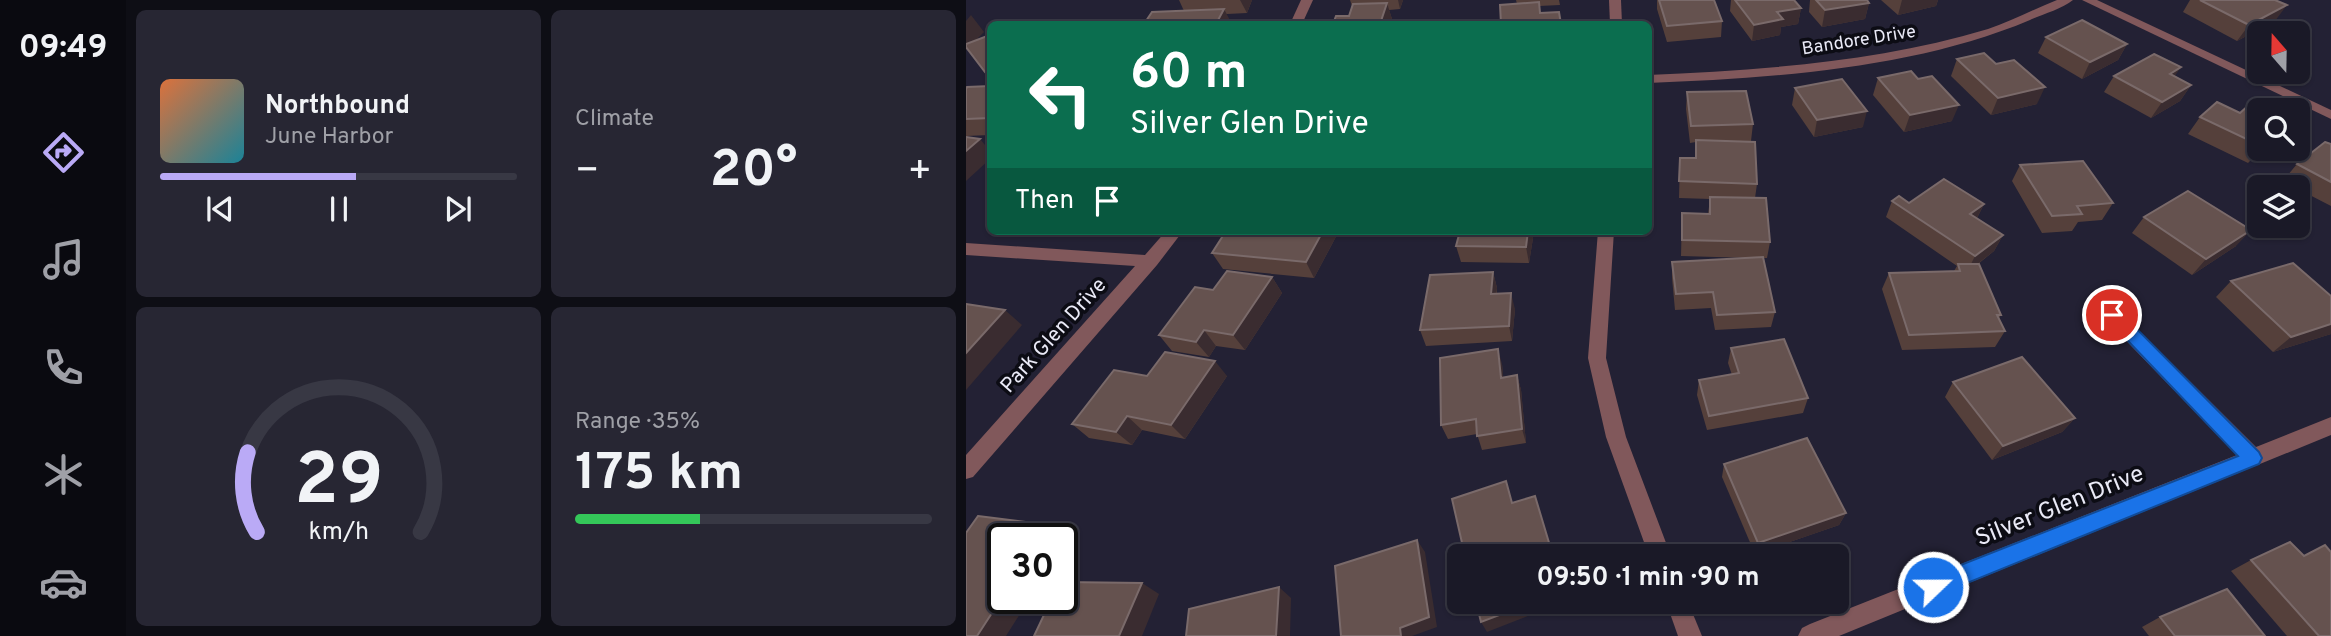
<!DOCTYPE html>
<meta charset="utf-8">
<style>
:root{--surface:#1a1927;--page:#272633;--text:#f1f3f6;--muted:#9fa0a7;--line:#383844;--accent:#baaaf6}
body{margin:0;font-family:Overpass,sans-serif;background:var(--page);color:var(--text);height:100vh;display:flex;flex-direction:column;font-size:26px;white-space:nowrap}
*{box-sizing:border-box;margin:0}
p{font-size:23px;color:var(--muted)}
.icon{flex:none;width:38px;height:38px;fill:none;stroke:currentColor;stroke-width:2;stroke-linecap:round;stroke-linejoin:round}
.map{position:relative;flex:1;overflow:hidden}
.drawer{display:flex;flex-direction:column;gap:10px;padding:10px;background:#0e0e15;width:840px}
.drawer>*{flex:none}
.guide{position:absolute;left:21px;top:21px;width:665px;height:214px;border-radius:10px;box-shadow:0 2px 5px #0004,0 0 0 2px var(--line);background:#0b6e4f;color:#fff;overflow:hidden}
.needle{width:46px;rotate:340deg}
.fabs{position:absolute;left:1281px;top:21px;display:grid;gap:14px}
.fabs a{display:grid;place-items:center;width:63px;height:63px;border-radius:10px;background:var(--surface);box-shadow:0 2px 5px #0004,0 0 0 2px var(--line);font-size:35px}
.speed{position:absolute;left:21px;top:523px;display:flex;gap:14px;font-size:35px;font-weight:700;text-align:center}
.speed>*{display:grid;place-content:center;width:91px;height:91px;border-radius:50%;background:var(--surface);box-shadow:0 2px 5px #0004,0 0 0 2px var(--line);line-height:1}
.speed .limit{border:4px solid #111;border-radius:10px;background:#fff;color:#111}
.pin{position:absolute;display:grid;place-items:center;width:60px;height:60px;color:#fff;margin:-30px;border:4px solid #fff;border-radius:50%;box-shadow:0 2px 7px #0007}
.me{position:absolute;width:77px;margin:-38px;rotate:68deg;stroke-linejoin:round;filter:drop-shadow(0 0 5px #0008)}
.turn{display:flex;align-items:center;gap:24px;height:147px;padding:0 28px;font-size:32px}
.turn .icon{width:91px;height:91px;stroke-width:2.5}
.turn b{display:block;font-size:49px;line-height:60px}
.then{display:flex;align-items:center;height:66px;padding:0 28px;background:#0003;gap:14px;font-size:26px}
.big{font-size:52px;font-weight:700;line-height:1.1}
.drawer .widget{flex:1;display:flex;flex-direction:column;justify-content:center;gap:10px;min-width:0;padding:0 24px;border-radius:10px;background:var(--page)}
.drawer .dial{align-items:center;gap:0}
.dial svg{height:182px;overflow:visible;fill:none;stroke:var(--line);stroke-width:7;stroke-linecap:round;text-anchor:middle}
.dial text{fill:var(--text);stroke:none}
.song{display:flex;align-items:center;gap:21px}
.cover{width:84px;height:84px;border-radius:10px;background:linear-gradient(135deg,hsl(20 70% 55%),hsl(190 70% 35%))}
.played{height:7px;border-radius:4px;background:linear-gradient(90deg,var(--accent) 55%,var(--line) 55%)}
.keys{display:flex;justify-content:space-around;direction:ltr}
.heat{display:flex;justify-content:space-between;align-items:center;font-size:38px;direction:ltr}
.charge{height:10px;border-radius:5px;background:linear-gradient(90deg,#34c759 35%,var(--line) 0)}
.drawer .tiles{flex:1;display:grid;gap:10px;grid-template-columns:repeat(2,1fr)}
.trip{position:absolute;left:481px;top:544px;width:402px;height:70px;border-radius:10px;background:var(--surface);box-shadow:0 2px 5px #0004,0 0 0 2px var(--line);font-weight:700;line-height:70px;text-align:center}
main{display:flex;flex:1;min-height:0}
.tab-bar{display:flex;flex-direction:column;width:126px;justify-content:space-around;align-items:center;background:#0a0a10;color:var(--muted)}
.tab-bar .icon{width:49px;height:49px}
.tab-bar .on{color:var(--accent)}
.tab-bar b{font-size:32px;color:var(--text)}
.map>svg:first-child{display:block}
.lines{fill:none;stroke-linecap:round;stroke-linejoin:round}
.minor{fill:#81585b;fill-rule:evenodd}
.wall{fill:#55403b}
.shaded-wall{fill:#3a2c30}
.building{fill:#65524f;stroke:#7a6a6a;stroke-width:2}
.route{fill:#1a73e8;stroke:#114b97;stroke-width:2}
.labels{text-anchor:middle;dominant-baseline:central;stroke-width:7;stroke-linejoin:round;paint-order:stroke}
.far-street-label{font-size:18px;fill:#eaeaf7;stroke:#0c0c14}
.street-label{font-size:21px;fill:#eaeaf7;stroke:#0c0c14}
.near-street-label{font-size:24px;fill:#eaeaf7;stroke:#0c0c14}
</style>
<main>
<nav class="tab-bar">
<b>09:49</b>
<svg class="icon on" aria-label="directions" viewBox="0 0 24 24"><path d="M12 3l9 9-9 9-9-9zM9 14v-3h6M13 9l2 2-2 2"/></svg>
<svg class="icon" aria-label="music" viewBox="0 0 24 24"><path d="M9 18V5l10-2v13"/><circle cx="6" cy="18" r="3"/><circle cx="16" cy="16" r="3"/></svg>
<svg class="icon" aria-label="phone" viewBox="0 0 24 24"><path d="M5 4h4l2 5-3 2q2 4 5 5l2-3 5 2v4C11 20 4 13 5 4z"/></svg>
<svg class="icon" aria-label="climate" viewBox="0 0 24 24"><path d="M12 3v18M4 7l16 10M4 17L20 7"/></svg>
<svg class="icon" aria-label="car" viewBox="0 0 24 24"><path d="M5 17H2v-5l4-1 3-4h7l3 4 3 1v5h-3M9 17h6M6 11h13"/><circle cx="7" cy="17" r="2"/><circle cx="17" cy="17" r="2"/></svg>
</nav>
<section class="drawer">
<div class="tiles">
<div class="widget">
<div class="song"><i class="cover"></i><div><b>Northbound</b><p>June Harbor</p></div></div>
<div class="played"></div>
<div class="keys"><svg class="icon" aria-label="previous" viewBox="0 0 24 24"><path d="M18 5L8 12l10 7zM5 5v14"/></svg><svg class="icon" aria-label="pause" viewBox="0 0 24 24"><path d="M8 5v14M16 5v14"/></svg><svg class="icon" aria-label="next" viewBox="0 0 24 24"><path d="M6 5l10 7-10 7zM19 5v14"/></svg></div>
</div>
<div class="widget"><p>Climate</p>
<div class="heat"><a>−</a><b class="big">20°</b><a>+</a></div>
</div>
<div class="widget dial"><svg viewBox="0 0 100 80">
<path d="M14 69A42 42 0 1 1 86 69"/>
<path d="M14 69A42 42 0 0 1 10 34" stroke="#baaaf6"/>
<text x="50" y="56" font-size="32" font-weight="700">29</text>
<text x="50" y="72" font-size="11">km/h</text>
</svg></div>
<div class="widget"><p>Range · 35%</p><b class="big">175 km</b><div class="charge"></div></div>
</div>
</section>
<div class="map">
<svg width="1365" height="636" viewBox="0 0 1365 636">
<rect width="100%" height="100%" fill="#232134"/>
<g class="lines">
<g class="minor">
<path d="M335,0H347L336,24H324Z"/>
<path d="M643,0H655L656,24H644Z"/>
<path d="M1091,0H1107C1096,9 1077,14 1064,20C948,69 806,78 682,83V75C796,70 912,62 1022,29C1045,21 1068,9 1091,0Z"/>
<path d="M1116,0H1131L1365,110V119Z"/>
<path d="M200,231H217L191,265L7,477L0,479V455L169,266L0,255V243L179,255Z"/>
<path d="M632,231H648L640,358L660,437L705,556H683L640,437L622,358Z"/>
<path d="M1146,308L1152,310L1290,447L1365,417V435L873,636H832L836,628L844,624L1271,455L1140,320L1137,315L1140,310Z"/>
<path d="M700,602H722L736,636H712Z"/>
</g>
</g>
<g class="wall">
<path d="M213,0H286L281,13L261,14L218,11Z"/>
<path d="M384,0H437L434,9L423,10L426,19L424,24H367L383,16L386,6Z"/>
<path d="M550,0H593L594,5L573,6L574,13L551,4Z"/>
<path d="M691,0H748L756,21L755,37L701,42L691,9Z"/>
<path d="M765,0H828L835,8L832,24L815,27L814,35L786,41L764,11Z"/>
<path d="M844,0H901L903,3L899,19L856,27L843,12Z"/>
<path d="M915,0H972L970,6L932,15Z"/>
<path d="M1224,0H1309V21L1271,41L1217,12Z"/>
<path d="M1080,37L1161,44L1152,60L1116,79L1072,53Z"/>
<path d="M991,59L1030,64L1071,104L1025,115L985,76Z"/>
<path d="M1148,76H1209L1225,85L1214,101L1185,118L1138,92Z"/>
<path d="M912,78L986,121L938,132L907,95Z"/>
<path d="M24,86V135L0,136V89Z"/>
<path d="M829,88L897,127L848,137L826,105Z"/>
<path d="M721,92L787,124L785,141H773L791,184L789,198L804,242L801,258H797L809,312L805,327L749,330L745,308L709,310L706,278V262L785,258L715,256L716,213L742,214L744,199L713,198L714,158H729L730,142L724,143L720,109Z"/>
<path d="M1293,110V149H1296L1282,163L1222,134L1234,117Z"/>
<path d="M1365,144V206L1332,189V187H1329L1317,181L1331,164Z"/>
<path d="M1054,165L1147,203L1136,220L1112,222L1106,231L1076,233L1046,181Z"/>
<path d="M926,201L943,203L1018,204L1011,218L1037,235L1028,251L1012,264L1035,315L1033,318L1039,331L1029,347L936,350L916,289L923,273L988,271L991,266L920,217Z"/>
<path d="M1178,217L1270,246L1226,275L1166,233Z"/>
<path d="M373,231L348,278L257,269L246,253Z"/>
<path d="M494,231H565L567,238L563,263L495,262L490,246Z"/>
<path d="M527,272L531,288V294L549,309L546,341L460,346L454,330Z"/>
<path d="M306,277L316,293L279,350L250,346L243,357L206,351L193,335L247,290Z"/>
<path d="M1265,281L1365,296V334L1307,352L1250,297Z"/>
<path d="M765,348L842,398L837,413L741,430L731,395L733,380L766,375L762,363Z"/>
<path d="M536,364L537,378L551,375L555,390L560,443L516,450L511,434L482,439L475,425Z"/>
<path d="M181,376H261L219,439L176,430L166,445L123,438L106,424Z"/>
<path d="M987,382L1109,418L1096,432L1026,460L979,397Z"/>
<path d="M758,464L880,513L873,525L789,554L756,477Z"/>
<path d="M1338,556L1365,636H1321L1265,571L1285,560Z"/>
<path d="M1194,617L1299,636H1183L1176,627Z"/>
</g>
<g class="shaded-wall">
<path d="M274,0H286L281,13Z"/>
<path d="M432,0H437L434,9Z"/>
<path d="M936,0H972L970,6L932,15Z"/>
<path d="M421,3L426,19L424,24H414Z"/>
<path d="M903,3L899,19L856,27L859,10Z"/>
<path d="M1321,5L1309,21L1271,41L1283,25Z"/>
<path d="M835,8L832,24L815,27L814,35L786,41L788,25L811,12Z"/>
<path d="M258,9L266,24H250Z"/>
<path d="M5,15L18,32L0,50V21Z"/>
<path d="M1161,44L1152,60L1116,79L1124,62Z"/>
<path d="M1215,67L1204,83V74Z"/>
<path d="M24,70V79L19,72Z"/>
<path d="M1225,85L1214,101L1185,118L1196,102Z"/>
<path d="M1079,87L1071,104L1025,115L1032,98Z"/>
<path d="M993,105L986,121L938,132L944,115Z"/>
<path d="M901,111L897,127L848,137L851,120Z"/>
<path d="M14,139L24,151V159L0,181V151Z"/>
<path d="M1293,149H1296L1282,163Z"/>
<path d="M1018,204L1010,220L1004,214Z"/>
<path d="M1285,230L1270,246L1226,275L1240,259Z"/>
<path d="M357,231H373L348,278L340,262Z"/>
<path d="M562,231H565L567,238L563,263L560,247Z"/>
<path d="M1037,235L1028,251L1001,272L1009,256Z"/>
<path d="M527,272L531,288L529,310L525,294Z"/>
<path d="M306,277L316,293L279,350L267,335Z"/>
<path d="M545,293L549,309L546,341L543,326Z"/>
<path d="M39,310L56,325L0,390V353Z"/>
<path d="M1365,324V334L1307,352L1325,337Z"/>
<path d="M238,330L250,346L243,357L230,342Z"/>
<path d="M532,349L536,364L539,393L535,378Z"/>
<path d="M249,361L261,376L219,439L205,425Z"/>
<path d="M551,375L555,390L560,443L556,429Z"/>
<path d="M161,416L176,430L166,445L150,432Z"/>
<path d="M1109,418L1096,432L1026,460L1037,446Z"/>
<path d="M880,513L873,525L789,554L792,543Z"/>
<path d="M68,523L88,535L85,539H57Z"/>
<path d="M451,540L459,552L471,627L446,636H435L434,628Z"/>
<path d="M176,583L193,594L176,636H153Z"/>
<path d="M313,587L325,598L324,636H310Z"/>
<path d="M37,596V598H64L40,636H11Z"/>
<path d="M568,602H598L521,632L515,622Z"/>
</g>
<g class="building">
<path d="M693,0H748L756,21L701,26Z"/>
<path d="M769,0H828L835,8L811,12L817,19L788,25Z"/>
<path d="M850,0H901L903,3L859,10Z"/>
<path d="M1234,0H1309L1321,5L1283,25Z"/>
<path d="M573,2L574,13L593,12L595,24H535L534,5Z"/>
<path d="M421,3L414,24H367L370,16H383L387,4Z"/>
<path d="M258,9L250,24H178L186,12Z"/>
<path d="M1116,20L1161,44L1124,62L1080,37Z"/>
<path d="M24,35V70L19,72L0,47V44Z"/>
<path d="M1018,53L1030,64L1048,60L1079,87L1032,98L991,59Z"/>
<path d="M1188,54L1215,67L1204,74L1225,85L1196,102L1148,76Z"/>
<path d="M945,71L952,79L966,76L993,105L944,115L912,78Z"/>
<path d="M876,79L901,111L851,120L829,88Z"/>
<path d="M24,86V118L0,119V89L1,87Z"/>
<path d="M780,91L787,124L725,126L721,92Z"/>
<path d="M1251,102L1274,113L1283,105L1294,110L1293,145L1234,117Z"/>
<path d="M0,137L14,139L0,151Z"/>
<path d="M730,140L789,142L791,184L713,181L714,158H730Z"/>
<path d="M1359,142L1365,144V182L1331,164Z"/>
<path d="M1117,161L1147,203L1111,206L1116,214L1086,216L1054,165Z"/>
<path d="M978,179L1018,204L1004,214L1037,235L1009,256L926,201L933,196L943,203Z"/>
<path d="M1222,191L1285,230L1240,259L1178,217Z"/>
<path d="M744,197L800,198L804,242L716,240V213L744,214Z"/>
<path d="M260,231H357L340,262L246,253Z"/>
<path d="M494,231H562L560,247L490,246Z"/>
<path d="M797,257L809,312L751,315L747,292L710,294L706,262Z"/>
<path d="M1327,263L1365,296V324L1325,337L1265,281Z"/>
<path d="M992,264H1013L1035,315H1031L1039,331L943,335L923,273L994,271Z"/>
<path d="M261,271L306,277L267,335L238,330L230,342L193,335L229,287L247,290Z"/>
<path d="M527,272L525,294L545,293L543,326L454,330L464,275Z"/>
<path d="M0,304L39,310L0,353Z"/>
<path d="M818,339L842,398L743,416L733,380L773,373L765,348Z"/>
<path d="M532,349L535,378L551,375L556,429L511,436L510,419L475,425L474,358Z"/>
<path d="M199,352L249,361L205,425L161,416L150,432L106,424L148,370L181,376Z"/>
<path d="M1056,357L1109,418L1037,446L987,382Z"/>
<path d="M841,438L880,513L792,543L758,464Z"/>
<path d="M540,481L546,503L569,496L587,556H499L486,499Z"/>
<path d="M12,516L68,523L57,539H37V596L11,636H0V533Z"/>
<path d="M451,540L463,617L434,628L435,636H375L369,566Z"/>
<path d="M1324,542L1338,556L1359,545L1365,552V636H1353L1285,560Z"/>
<path d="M96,582L176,583L153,636H68L86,598H96Z"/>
<path d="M313,587L310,636H220L223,609Z"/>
<path d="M1261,589L1299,636H1209L1194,617Z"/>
<path d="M510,602H568L515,622Z"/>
</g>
<path class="route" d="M1146,308L1152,310L1293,452L1296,458L1293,464L967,597L959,594L956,587L959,579L1272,456L1141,319L1138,315Z"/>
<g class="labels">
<g class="far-street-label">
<text transform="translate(893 41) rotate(-9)">Bandore Drive</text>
</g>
<g class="street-label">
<text transform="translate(88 336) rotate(-48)">Park Glen Drive</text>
</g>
<g class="near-street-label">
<text transform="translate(1094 507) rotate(-22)">Silver Glen Drive</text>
</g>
</g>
</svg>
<div class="fabs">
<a><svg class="needle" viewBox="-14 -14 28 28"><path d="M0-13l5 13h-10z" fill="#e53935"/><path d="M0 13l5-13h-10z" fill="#9fa0a7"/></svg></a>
<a><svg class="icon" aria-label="search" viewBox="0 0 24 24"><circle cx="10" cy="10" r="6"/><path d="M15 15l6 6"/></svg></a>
<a><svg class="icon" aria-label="layers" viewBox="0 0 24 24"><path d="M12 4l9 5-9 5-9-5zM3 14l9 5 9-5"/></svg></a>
</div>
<div class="speed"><div class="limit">30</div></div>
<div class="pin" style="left:1146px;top:315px;background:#d93025"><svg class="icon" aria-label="arrive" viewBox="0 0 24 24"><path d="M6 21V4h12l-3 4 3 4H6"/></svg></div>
<svg class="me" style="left:967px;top:587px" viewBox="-20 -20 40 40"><circle r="17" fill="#1a73e8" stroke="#fff" stroke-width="3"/><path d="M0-11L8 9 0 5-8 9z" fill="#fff"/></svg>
<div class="trip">09:50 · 1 min · 90 m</div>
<div class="guide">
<div class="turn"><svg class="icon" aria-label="left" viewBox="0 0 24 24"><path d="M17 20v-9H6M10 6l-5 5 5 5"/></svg><div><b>60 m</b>Silver Glen Drive</div></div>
<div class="then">Then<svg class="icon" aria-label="arrive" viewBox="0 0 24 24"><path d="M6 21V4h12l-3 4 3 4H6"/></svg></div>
</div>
</div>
</main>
